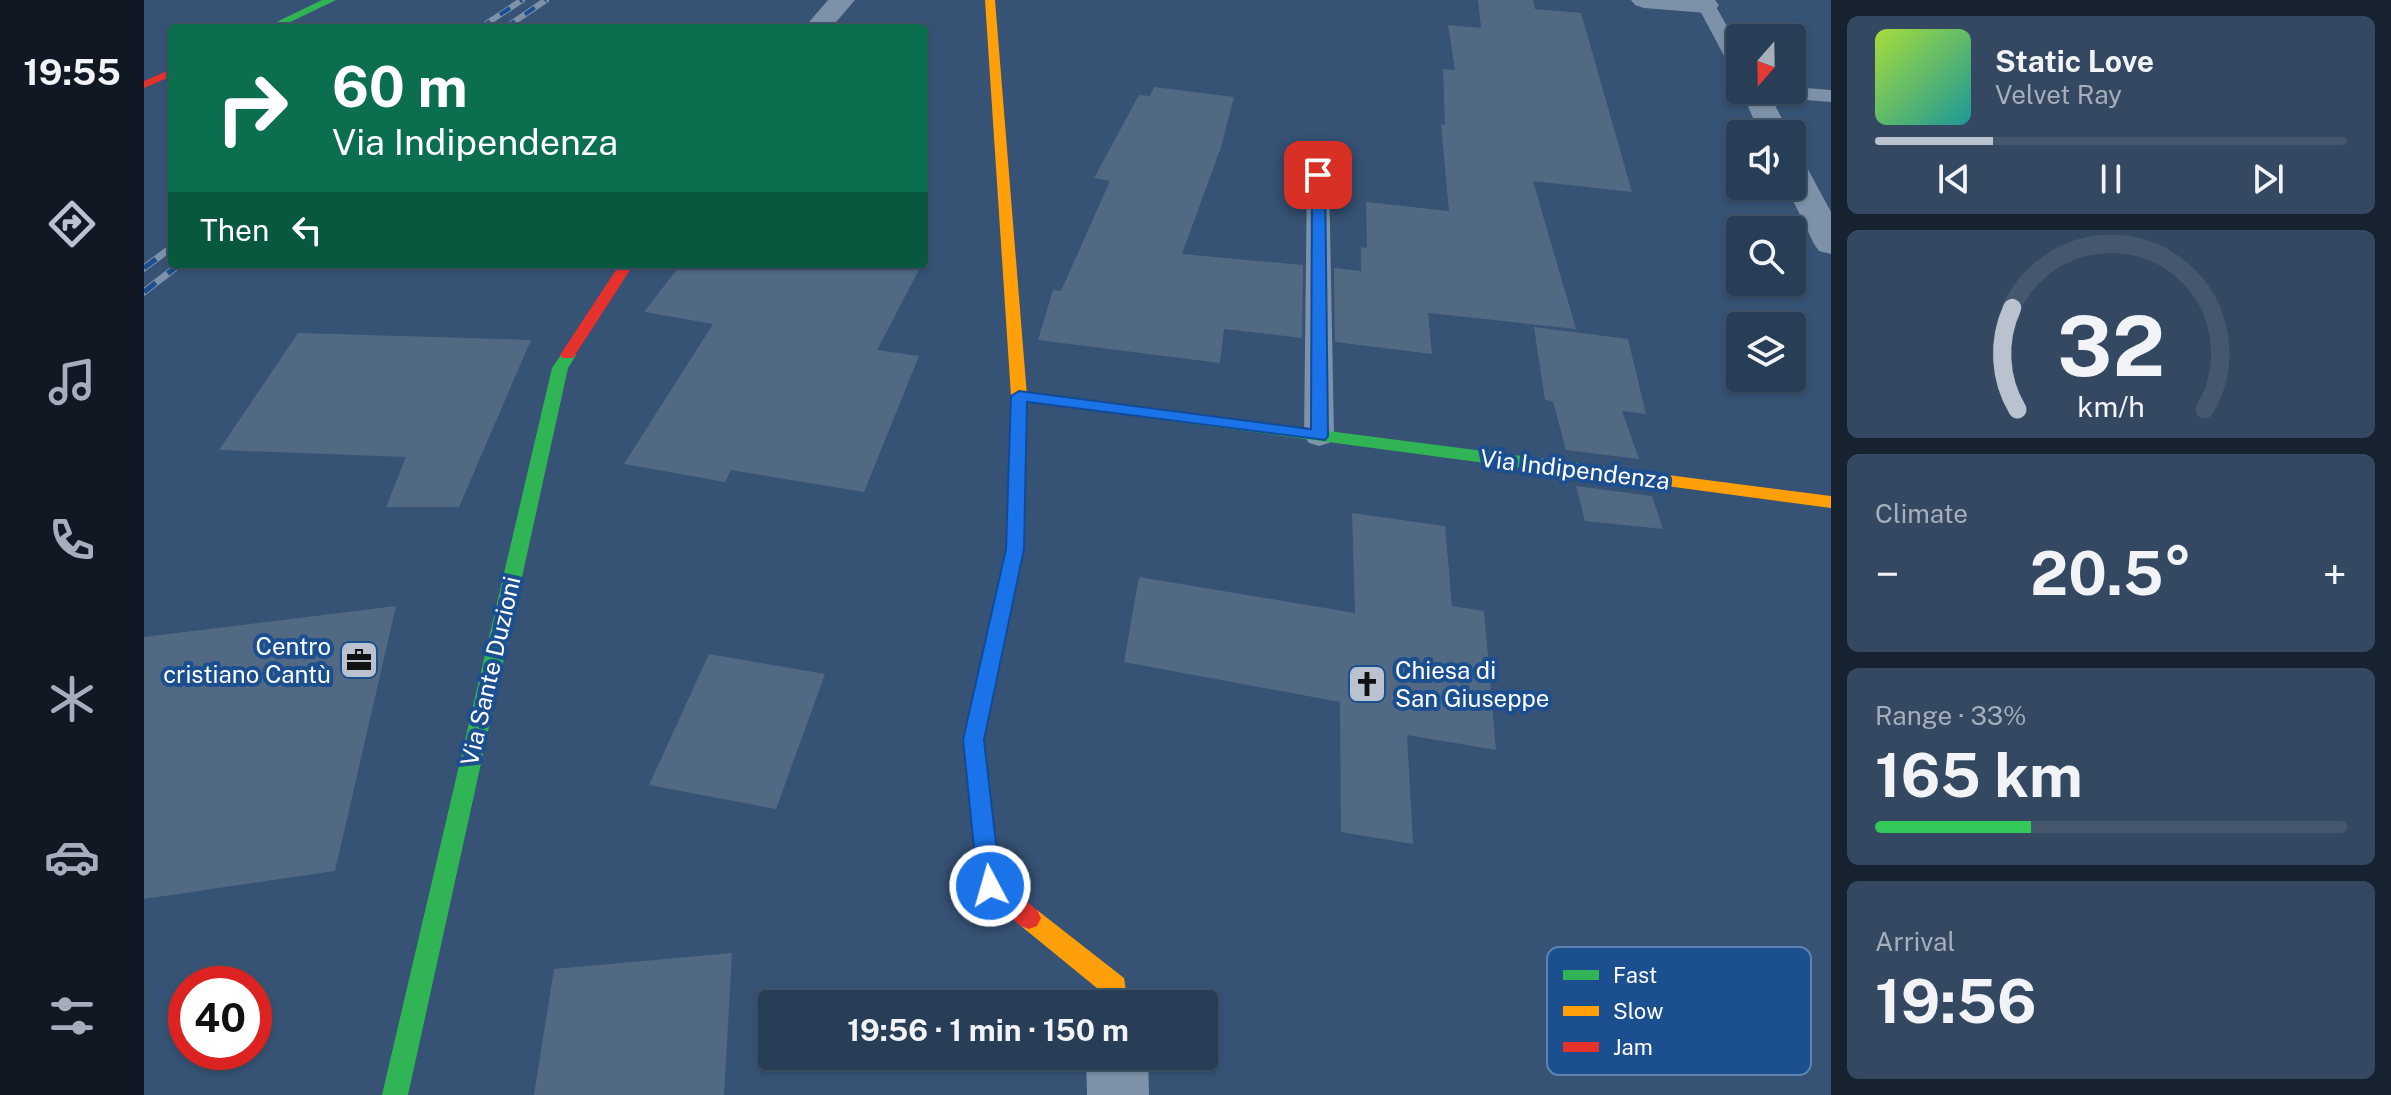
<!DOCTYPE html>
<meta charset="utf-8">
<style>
:root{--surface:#283e57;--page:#344961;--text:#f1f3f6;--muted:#a5aeba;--line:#44576d;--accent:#b9c2ce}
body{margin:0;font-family:"Public Sans",sans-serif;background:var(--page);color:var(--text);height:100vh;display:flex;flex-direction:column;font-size:30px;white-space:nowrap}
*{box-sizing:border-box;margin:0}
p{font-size:26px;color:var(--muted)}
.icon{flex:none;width:44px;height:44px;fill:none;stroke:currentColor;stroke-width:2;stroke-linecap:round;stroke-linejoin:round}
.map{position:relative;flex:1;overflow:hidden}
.side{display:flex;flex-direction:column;gap:16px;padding:16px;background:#162230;width:560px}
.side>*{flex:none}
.guide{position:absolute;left:24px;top:24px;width:760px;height:244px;border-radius:8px;box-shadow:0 2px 6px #0004,0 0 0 2px var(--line);background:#0b6e4f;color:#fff;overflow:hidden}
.needle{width:52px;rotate:200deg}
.tools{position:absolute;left:1582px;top:24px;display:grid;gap:16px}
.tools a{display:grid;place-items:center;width:80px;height:80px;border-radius:8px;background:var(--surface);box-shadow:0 2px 6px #0004,0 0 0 2px var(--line);font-size:40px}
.speed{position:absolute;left:24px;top:966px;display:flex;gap:16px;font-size:40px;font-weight:700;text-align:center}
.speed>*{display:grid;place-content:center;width:104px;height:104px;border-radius:50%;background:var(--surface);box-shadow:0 2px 6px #0004,0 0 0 2px var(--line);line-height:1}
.speed .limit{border:12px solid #d22;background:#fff;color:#111}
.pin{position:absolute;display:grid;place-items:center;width:68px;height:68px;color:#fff;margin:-34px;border-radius:16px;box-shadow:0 4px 12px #0006}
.me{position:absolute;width:88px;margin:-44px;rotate:354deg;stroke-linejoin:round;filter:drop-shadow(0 0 6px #0008)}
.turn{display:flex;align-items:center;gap:28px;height:168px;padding:0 32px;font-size:36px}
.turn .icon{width:104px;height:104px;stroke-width:2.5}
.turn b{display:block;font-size:56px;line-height:68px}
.then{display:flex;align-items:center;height:76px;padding:0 32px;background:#0003;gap:16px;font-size:30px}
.big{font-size:60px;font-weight:700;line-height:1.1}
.side .tile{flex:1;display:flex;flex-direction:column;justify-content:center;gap:12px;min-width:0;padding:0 28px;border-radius:12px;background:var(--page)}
.side .dial{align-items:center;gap:0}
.dial svg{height:208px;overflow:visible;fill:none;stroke:var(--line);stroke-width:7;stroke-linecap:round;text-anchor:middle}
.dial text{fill:var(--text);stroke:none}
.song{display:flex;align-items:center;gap:24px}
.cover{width:96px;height:96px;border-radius:12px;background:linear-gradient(135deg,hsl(80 70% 55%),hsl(180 70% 35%))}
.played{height:8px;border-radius:4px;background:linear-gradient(90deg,var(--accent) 25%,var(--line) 25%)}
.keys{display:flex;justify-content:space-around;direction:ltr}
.heat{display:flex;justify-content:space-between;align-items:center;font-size:44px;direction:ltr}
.charge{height:12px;border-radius:6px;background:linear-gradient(90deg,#34c759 33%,var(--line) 0)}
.trip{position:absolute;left:614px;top:990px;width:460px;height:80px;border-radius:8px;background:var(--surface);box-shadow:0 2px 6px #0004,0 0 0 2px var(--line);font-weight:700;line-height:80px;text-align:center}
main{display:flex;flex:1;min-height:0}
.menu{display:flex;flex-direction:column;width:144px;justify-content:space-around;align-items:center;background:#101923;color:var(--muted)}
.menu .icon{width:56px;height:56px}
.menu .active{color:var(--accent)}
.menu b{font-size:36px;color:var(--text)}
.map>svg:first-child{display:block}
.building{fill:#526984}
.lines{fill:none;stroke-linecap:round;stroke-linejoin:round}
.lane{fill:#7d92a8;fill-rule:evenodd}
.street{fill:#7d92a8;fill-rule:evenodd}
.fast{fill:#30b455;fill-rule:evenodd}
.slow{fill:#ff9f0a;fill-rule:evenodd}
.jam{fill:#e5322d;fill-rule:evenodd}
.rail-far1-casing{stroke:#7e92a7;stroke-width:6}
.rail-casing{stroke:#7e92a7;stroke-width:7}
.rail-far1{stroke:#1b4f8f;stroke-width:4;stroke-dasharray:12;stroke-linecap:butt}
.rail{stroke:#1b4f8f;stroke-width:5;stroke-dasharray:15;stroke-linecap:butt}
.route{fill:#1a73e8;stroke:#114b97;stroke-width:2}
.labels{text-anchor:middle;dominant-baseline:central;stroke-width:8;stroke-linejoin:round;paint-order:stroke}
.street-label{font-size:24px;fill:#fff;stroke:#1b4f8f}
.poi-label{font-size:24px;fill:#fff;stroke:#1b4f8f;text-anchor:end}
.key{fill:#1b4f8f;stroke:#5f84b1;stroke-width:2}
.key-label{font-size:22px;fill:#fff}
</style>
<main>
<nav class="menu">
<b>19:55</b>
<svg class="icon active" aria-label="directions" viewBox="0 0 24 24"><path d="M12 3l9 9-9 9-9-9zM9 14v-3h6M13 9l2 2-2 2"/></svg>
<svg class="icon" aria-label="music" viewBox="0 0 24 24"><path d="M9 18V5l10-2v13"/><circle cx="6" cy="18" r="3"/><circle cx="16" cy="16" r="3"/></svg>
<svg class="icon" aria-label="phone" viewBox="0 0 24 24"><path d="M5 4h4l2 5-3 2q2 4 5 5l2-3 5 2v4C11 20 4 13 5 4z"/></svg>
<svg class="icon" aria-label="climate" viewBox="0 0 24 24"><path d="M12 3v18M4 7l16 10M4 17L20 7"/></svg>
<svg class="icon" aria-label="car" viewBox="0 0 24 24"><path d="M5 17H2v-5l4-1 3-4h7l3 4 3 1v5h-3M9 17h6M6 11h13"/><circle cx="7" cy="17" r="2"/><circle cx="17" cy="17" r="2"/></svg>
<svg class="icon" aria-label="filters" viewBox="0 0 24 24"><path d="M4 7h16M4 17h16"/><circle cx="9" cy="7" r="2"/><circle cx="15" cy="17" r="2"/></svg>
</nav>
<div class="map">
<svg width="1687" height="1095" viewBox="0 0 1687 1095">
<rect width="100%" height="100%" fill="#365274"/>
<g class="building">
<path d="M1334,0H1389L1391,9L1437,13L1488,192L1389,181L1432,329L1284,313L1288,354L1191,342L1190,268L1217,271V247L1223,248L1222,202L1305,211L1297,124L1301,125L1299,69L1311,70L1304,25L1337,28Z"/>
<path d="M1010,87L1090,97L1077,147L1038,254L1159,265L1158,338L1080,329L1076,363L894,340L909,290L917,291L966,181L950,178L995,95L1006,96Z"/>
<path d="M537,264H778L733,350L775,356L720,492L587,470L581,482L480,464L569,324L500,312Z"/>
<path d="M1390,327L1484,339L1502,414L1478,411L1495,459L1422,450L1409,401L1401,400Z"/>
<path d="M154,333L387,340L315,507H242L262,457L75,450Z"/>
<path d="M1432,486L1508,496L1519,529L1441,521Z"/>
<path d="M1208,513L1301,526L1308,606L1340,611L1352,750L1263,735L1269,844L1197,832L1196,702L980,662L995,577L1211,613Z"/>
<path d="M252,606L191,871L0,899V637Z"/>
<path d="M565,654L681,674L632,809L505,785Z"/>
<path d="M588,953L580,1095H390L410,969Z"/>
</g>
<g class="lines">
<g class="lane">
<path d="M1564,0L1571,5L1596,49V73L1586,67L1553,5L1555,1Z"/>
<path d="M1648,87L1687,90V102L1612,96L1602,90H1648Z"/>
<path d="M1174,168L1182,170L1185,175L1190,436L1185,443L1175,446L1165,443L1160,436L1163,175L1166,170Z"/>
</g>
<g class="street">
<path d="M684,0H711L687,28H660Z"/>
<path d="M1487,0H1571L1575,5L1571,10L1562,13L1500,8L1491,5Z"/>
<path d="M1596,88L1623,90L1646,134H1616Z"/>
<path d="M1648,158L1659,160L1687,212V254L1675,251L1670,244L1642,186H1648Z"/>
<path d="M942,1056H1004L1005,1095H943Z"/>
</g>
<g class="fast">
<path d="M178,0H192L134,28H120Z"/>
<path d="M424,350L432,355L424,368L264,1095H238L408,368L419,352Z"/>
<path d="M875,391L1439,464L1447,470L1439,476L869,400L867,396Z"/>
</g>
<g class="slow">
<path d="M841,0H851L883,396L880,549L859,650L856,656L849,658L842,656L839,650L862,549L867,396Z"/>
<path d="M1439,464L1687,496V508L1433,474L1431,470Z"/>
<path d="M885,907L893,910L980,978L984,1004H960L959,993L877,926L873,918L877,910Z"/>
</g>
<g class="jam">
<path d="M28,69V76L0,88V81Z"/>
<path d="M476,264H490L429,358H419L416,355Z"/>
<path d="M849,642L856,644L859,650L840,740L857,881L893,910L897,918L893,926L885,929L877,926L838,894L835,886L820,740L839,650L842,644Z"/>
</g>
<defs>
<g id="rail-far1">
<path d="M336,28L378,0"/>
<path d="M361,28L402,0"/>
</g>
<g id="rail">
<path d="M0,268L28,247"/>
<path d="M0,292L36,264"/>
</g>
</defs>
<use href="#rail-far1" class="rail-far1-casing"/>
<use href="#rail" class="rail-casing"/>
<use href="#rail-far1" class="rail-far1"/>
<use href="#rail" class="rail"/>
</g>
<path class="route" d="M1174,172L1181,175L1184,436L1181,440L883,402L880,549L840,740L857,886L854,894L846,897L837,894L834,886L819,740L862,549L867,396L875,391L1167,429L1168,175Z"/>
<defs>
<symbol id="office-square" viewBox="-11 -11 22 22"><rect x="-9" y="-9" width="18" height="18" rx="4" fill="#b9c2ce" stroke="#1b4f8f"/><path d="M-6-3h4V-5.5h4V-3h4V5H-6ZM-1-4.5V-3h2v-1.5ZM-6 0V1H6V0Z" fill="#111"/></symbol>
<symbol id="church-square" viewBox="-11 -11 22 22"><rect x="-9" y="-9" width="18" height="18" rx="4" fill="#b9c2ce" stroke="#1b4f8f"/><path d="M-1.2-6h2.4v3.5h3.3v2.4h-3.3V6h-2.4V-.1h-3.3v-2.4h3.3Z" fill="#111"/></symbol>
</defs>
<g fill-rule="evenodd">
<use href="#office-square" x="193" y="638" width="44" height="44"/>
<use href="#church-square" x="1201" y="662" width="44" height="44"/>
</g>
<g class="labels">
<g class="street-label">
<text transform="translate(1431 469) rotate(7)">Via Indipendenza</text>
<text transform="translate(346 671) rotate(-77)">Via Sante Duzioni</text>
</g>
<g class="poi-label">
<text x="187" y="646">Centro<tspan x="187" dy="28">cristiano Cantù</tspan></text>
<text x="1251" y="670" text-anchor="start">Chiesa di<tspan x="1251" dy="28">San Giuseppe</tspan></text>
</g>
</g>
<rect x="1403" y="947" width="264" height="128" rx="12" class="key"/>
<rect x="1419" y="970" width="36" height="10" fill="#30b455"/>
<rect x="1419" y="1006" width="36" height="10" fill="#ff9f0a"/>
<rect x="1419" y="1042" width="36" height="10" fill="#e5322d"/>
<g class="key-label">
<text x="1469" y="983">Fast</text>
<text x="1469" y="1019">Slow</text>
<text x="1469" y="1055">Jam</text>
</g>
</svg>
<div class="tools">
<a><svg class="needle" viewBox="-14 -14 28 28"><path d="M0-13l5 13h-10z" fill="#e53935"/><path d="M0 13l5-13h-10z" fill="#a5aeba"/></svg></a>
<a><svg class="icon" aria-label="sound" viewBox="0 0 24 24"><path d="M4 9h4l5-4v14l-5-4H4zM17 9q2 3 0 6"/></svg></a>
<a><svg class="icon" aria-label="search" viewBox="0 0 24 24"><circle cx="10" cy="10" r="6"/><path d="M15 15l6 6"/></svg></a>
<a><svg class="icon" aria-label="layers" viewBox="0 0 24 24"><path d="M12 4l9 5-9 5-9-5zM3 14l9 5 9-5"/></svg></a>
</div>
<div class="speed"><div class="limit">40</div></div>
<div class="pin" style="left:1174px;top:175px;background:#d93025"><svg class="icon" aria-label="arrive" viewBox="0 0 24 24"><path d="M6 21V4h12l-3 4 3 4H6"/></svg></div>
<svg class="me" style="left:846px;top:886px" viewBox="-20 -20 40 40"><circle r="17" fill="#1a73e8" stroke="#fff" stroke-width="3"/><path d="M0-11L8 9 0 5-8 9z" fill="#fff"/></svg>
<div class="trip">19:56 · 1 min · 150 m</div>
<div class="guide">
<div class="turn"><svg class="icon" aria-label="right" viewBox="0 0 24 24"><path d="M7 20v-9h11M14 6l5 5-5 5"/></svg><div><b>60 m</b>Via Indipendenza</div></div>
<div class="then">Then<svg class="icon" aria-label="left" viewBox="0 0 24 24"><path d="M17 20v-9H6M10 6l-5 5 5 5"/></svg></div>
</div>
</div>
<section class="side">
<div class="tile">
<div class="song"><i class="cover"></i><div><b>Static Love</b><p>Velvet Ray</p></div></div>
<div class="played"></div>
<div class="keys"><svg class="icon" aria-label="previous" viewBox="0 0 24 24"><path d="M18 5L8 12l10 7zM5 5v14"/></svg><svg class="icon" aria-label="pause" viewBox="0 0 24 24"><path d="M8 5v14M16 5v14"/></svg><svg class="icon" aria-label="next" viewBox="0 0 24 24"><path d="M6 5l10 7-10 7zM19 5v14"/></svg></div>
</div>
<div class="tile dial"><svg viewBox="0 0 100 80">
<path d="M14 69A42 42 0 1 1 86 69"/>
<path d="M14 69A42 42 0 0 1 12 30" stroke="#b9c2ce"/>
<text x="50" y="56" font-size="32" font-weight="700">32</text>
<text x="50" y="72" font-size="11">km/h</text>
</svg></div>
<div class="tile"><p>Climate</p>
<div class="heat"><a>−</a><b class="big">20.5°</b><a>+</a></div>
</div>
<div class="tile"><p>Range · 33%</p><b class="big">165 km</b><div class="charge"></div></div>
<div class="tile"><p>Arrival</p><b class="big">19:56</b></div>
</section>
</main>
